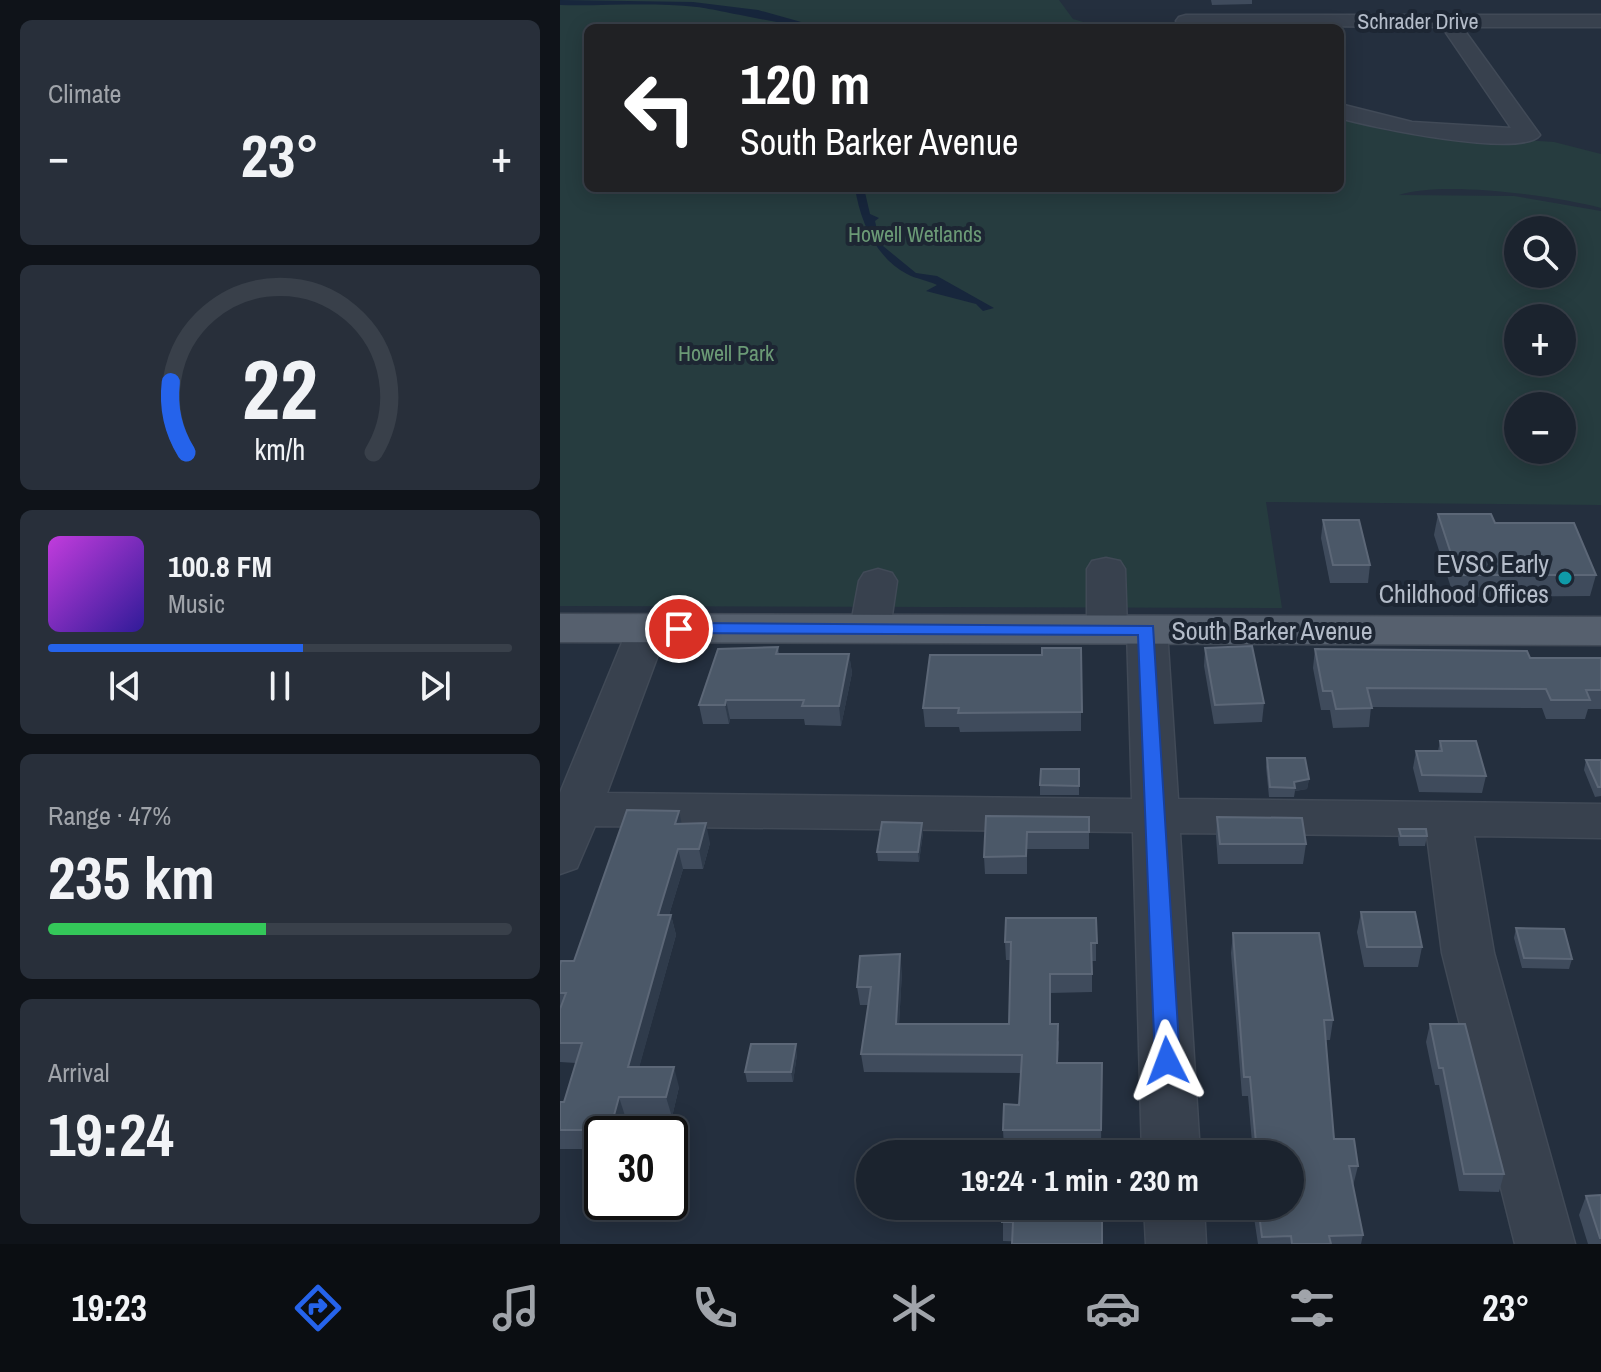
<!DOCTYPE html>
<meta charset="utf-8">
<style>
:root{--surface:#1b232e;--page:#282f3a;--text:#f1f3f6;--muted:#a0a4aa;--line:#39404a;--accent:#2563eb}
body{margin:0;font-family:"Archivo Narrow",sans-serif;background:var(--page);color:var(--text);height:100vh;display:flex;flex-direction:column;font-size:30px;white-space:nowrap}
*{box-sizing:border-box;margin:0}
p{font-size:26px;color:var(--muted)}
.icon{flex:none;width:44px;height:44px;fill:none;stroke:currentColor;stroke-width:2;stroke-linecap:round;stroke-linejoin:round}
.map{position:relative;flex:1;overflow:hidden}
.sheet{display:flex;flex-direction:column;gap:20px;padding:20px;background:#0f1319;width:560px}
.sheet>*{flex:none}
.banner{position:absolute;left:24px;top:24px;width:760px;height:168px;border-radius:12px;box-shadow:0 4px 20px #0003,0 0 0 2px var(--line);background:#202124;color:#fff;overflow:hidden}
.tools{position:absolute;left:944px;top:216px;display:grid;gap:16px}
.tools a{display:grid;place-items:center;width:72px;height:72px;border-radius:50%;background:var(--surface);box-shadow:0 4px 20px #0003,0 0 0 2px var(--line);font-size:40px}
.speed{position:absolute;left:24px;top:1116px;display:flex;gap:16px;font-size:40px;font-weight:700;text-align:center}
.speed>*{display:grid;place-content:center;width:104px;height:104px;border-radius:50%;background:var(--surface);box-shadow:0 4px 20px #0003,0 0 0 2px var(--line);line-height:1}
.speed .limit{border:4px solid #111;border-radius:12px;background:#fff;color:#111}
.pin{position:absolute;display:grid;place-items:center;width:68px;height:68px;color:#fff;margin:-34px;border:4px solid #fff;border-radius:50%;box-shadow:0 2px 8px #0007}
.me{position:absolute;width:88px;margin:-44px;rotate:357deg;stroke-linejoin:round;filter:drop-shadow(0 0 6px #0008)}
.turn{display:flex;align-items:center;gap:28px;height:168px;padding:0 24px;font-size:36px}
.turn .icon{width:104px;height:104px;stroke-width:2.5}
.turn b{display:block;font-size:56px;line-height:68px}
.big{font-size:60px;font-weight:800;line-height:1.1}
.sheet .tile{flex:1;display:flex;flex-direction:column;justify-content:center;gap:12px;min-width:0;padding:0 28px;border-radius:12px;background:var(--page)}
.sheet .dial{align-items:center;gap:0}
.dial svg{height:208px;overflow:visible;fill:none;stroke:var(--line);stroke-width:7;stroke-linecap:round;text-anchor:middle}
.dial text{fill:var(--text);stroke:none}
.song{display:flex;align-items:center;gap:24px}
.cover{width:96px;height:96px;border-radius:12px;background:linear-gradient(135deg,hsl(290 70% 55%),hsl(250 70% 35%))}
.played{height:8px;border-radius:4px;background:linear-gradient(90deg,var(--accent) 55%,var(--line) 55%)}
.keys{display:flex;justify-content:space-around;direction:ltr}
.heat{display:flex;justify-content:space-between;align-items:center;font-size:44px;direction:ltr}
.charge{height:12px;border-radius:6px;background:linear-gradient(90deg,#34c759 47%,var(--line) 0)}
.trip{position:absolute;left:296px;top:1140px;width:448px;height:80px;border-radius:40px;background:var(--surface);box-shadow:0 4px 20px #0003,0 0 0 2px var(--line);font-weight:800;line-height:80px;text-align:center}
.dock{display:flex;height:128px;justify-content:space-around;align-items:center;background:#0b0e12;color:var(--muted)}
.dock .icon{width:56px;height:56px}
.dock .selected{color:var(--accent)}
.dock b{font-size:36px;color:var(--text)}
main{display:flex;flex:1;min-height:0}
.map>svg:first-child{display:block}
.green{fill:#263c3f;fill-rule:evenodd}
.water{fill:#17263c}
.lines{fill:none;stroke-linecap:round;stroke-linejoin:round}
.minor-casing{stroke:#414a57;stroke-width:3}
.major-casing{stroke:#414a57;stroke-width:3}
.minor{fill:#38414e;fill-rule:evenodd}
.major{fill:#56606e;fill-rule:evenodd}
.wall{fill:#3f4b5c}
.shaded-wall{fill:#2f3b4b}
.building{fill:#4b5868;stroke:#5c6777;stroke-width:2}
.route{fill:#2563eb;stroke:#184099;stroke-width:2}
.culture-dot{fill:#0f9aa8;stroke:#1d2633;stroke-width:3}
.labels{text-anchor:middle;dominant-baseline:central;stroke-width:8;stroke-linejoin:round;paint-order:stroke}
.far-street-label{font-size:22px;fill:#b4bcc9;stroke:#1d2633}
.far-park-label{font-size:22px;fill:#6b9a76;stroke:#1d2633}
.poi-label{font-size:26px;fill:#b4bcc9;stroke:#1d2633;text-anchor:end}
.street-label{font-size:26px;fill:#b4bcc9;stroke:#1d2633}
</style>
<main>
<section class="sheet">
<div class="tile"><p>Climate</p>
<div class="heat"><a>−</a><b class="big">23°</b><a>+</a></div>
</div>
<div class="tile dial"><svg viewBox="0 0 100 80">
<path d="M14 69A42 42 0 1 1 86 69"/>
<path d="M14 69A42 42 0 0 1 8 42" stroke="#2563eb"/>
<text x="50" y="56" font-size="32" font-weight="700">22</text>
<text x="50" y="72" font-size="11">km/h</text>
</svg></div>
<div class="tile">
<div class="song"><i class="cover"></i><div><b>100.8 FM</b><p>Music</p></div></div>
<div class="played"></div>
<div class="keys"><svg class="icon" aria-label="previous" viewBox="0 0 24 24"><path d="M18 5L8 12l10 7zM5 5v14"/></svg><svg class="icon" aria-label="pause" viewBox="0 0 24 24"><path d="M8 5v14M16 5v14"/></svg><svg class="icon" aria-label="next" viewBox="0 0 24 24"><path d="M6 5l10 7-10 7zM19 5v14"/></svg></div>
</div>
<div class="tile"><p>Range · 47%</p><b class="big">235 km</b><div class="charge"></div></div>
<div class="tile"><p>Arrival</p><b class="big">19:24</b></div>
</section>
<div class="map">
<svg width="1041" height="1244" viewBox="0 0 1041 1244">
<rect width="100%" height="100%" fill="#242f3e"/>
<path class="green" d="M0,0H499L513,19L537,26L28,28V188H780V116L829,131L994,142L1041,154V208C994,196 884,180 839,195L954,196L1041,211V505L706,502L722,608L0,606ZM958,230H1002V274H958ZM958,318H1002V362H958ZM958,406H1002V450H958Z"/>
<g class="water">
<path d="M0,0L133,2L198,10L259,27C244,30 161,10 137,7C92,2 46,6 0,5Z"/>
<path d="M295,188H304L310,214L319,218L315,221L319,239L325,241L323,246L356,273L377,276L434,308L423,311L416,304L366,291L377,285C367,280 356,279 347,274C316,258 300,221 295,188Z"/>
</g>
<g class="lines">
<defs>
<g id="minor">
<path d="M626,15H1041V27H902L980,135C962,159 810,127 780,118V104L852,122L951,128L882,27L619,25L616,21L619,17Z"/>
<path d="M546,558L560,561L565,569L567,630L573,621L587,618L601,621L607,630L618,799L1041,804V838L914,836L934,953L1015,1244H955L882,953L867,836L620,833L640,1154H582L573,832L35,826L17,868L0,874V793L68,628L74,619L88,616L102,619L108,628L47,793L572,799L567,630L561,639L547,642L533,639L527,630V569L532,561Z"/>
<path d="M318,569L332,573L337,581L330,629L324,638L310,641L296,638L290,629L299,581L304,573Z"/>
<path d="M584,1206H644L646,1244H586Z"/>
</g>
<path id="major" d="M0,614L1041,617V645L0,642Z"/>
</defs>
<use href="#minor" class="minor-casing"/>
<use href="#major" class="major-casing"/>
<use href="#minor" class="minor"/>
<use href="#major" class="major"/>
</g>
<g class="wall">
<path d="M651,0H692V4L652,5Z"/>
<path d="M878,514L935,523L1036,575L1030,596L894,597L874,535Z"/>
<path d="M763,520L810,565L808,583H770L761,538Z"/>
<path d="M218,647L219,654H289L292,673L281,726L245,725L244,719H170L169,724H143L139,705Z"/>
<path d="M521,648V731L400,732L399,727H365L363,708L482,655Z"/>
<path d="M645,648L704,703L702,722L654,724L644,666Z"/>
<path d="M755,649L970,658H1041V709H1028L1025,719H986L982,708L811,707L809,727L773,728L770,710H761L753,668Z"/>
<path d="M880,741L926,776L922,793L859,792L853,768L856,751H878Z"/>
<path d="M707,758L749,779L747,789L735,791L734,797H709L706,767Z"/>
<path d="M1026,760H1041V796L1035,797L1024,770Z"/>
<path d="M519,769V795H480V785Z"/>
<path d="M426,816L529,817V849H467V874H425L424,857Z"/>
<path d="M657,817L746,844L743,864H658L656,836Z"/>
<path d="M122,823L150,843L143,869H123L109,915H111L116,935L79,1067L119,1087L112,1117L65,1116L60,1134H42V1149H0V1102H4L16,1063L0,1062V965L14,961Z"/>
<path d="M839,829L867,836L865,846H839L838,839Z"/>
<path d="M363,833L359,862L318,861L317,852Z"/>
<path d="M801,912L862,947L858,967H804L797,932Z"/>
<path d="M536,918V961H532V992L490,993V1024L499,1042L498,1063H542L541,1148H444L443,1130L459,1105L461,1073L304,1072L301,1054L308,1005H300L297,987L342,972L339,1024H449L451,960H446L445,942Z"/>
<path d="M956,928L1012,959L1009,969L962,968L954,938Z"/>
<path d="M673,933L773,1020L770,1040H766L774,1139L798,1166L793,1186L803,1235L801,1244H698L693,1211L694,1206H730V1154H693L688,1096H682L671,953Z"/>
<path d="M870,1024L944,1174L939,1192L899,1191L879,1085H875L866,1042Z"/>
<path d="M237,1054L233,1082H187L185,1072Z"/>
<path d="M1041,1195V1244H1028L1019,1215L1026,1196Z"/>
<path d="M443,1206L542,1244L443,1241Z"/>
</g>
<g class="shaded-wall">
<path d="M289,654L292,673L281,726L279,706Z"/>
<path d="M166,700L170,719L169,724L165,705Z"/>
<path d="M749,779L747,789L735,791L734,782Z"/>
<path d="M119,811L123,830L115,824Z"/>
<path d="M146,823L150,843L143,869L139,849Z"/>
<path d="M362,823L363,833L359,862L358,852Z"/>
<path d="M118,849L123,869L103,935L98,915Z"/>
<path d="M111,915L116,935L74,1086L68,1067Z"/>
<path d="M340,954L342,972L338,1042L336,1024Z"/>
<path d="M236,1044L237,1054L233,1082L231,1072Z"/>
<path d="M114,1067L119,1087L112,1117L106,1097Z"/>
<path d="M59,1097L65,1116L60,1134H51L50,1130Z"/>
</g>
<g class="building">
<path d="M878,514H931L935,523H1014L1036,575H898Z"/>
<path d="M763,520H799L810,565H773Z"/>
<path d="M692,646L704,703L655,705L645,648Z"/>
<path d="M218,647L216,654H289L279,706H242L244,700H166L165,705H139L158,649Z"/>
<path d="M482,648H521L522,712L398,713L399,708H363L370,655H482Z"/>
<path d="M755,649L967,651L970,658H1041V690H1026L1030,700H991L986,689L807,688L812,708L776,709L772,691H763Z"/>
<path d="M880,741H916L926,776L862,775L856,751H882Z"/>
<path d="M707,758H745L749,779L734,782L735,788L710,787Z"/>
<path d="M1026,760H1041V787H1038Z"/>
<path d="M481,769H519V786L480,785Z"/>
<path d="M67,810L119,811L115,824L146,823L139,849H118L98,915H111L68,1067H114L106,1097H59L50,1130H0V1102H4L22,1043H0V1009L6,993H0V965L1,961H14Z"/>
<path d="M426,816L529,817V832H467L466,856L424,857Z"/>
<path d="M657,817L742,818L746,844H660Z"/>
<path d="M322,822L362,823L358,852H317Z"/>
<path d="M839,829H866L867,836H841Z"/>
<path d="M801,912H855L862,947H807Z"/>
<path d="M446,918H536L537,943H531L532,974H490V1024H498L497,1063H542L541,1130H443L444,1104L459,1105L462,1055L301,1054L311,987H297L300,956L340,954L336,1024H449L451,942H445Z"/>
<path d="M956,928L1004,929L1012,959L964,958Z"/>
<path d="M673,933H759L773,1020H764L774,1139H794L798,1166H789L803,1235L769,1236L771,1244H732L731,1236L702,1237L698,1206H730V1154H697L690,1077H684Z"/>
<path d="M870,1024H905L944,1174H904L883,1068H879Z"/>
<path d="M191,1044H236L231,1072H185Z"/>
<path d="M1041,1195V1238H1040L1026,1196Z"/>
<path d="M443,1206H542V1244H452L453,1222H442Z"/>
</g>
<path class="route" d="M119,623L593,626L620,1061L616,1068L607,1072L598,1068L595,1061L578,635L113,633L110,629Z"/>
<circle class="culture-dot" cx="1005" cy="578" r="8"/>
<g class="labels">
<g class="far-street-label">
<text x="858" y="21">Schrader Drive</text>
</g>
<g class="far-park-label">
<text x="355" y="234">Howell Wetlands</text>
<text x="166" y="353">Howell Park</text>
</g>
<g class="poi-label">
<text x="989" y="563">EVSC Early<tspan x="989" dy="30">Childhood Offices</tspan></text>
</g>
<g class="street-label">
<text x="712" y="630">South Barker Avenue</text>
</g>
</g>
</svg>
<div class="tools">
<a><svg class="icon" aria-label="search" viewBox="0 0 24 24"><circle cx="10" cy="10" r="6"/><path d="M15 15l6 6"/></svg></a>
<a>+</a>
<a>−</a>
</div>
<div class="speed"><div class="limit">30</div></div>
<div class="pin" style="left:119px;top:629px;background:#d93025"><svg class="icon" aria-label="arrive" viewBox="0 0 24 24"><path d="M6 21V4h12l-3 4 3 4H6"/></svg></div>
<svg class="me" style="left:607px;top:1061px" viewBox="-20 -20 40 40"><path d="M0-17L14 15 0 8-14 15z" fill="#2563eb" stroke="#fff" stroke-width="4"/></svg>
<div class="trip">19:24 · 1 min · 230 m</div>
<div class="banner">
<div class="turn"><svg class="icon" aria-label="left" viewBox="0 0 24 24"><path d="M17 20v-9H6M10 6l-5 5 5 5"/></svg><div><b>120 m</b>South Barker Avenue</div></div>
</div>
</div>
</main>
<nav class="dock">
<b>19:23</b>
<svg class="icon selected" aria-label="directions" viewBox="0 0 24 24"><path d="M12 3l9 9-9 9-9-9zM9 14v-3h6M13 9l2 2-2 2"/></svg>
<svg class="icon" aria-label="music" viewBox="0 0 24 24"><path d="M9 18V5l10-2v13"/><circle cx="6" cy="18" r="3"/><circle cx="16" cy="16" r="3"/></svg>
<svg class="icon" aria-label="phone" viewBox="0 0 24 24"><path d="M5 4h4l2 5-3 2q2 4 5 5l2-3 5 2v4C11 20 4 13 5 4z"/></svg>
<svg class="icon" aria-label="climate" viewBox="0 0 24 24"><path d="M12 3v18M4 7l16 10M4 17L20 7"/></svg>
<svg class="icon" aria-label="car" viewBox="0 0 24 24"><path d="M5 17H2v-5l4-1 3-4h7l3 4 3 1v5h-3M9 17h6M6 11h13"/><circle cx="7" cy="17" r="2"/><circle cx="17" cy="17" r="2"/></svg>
<svg class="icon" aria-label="filters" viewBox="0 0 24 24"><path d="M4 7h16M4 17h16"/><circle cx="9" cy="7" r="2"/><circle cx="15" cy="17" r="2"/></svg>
<b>23°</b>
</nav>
